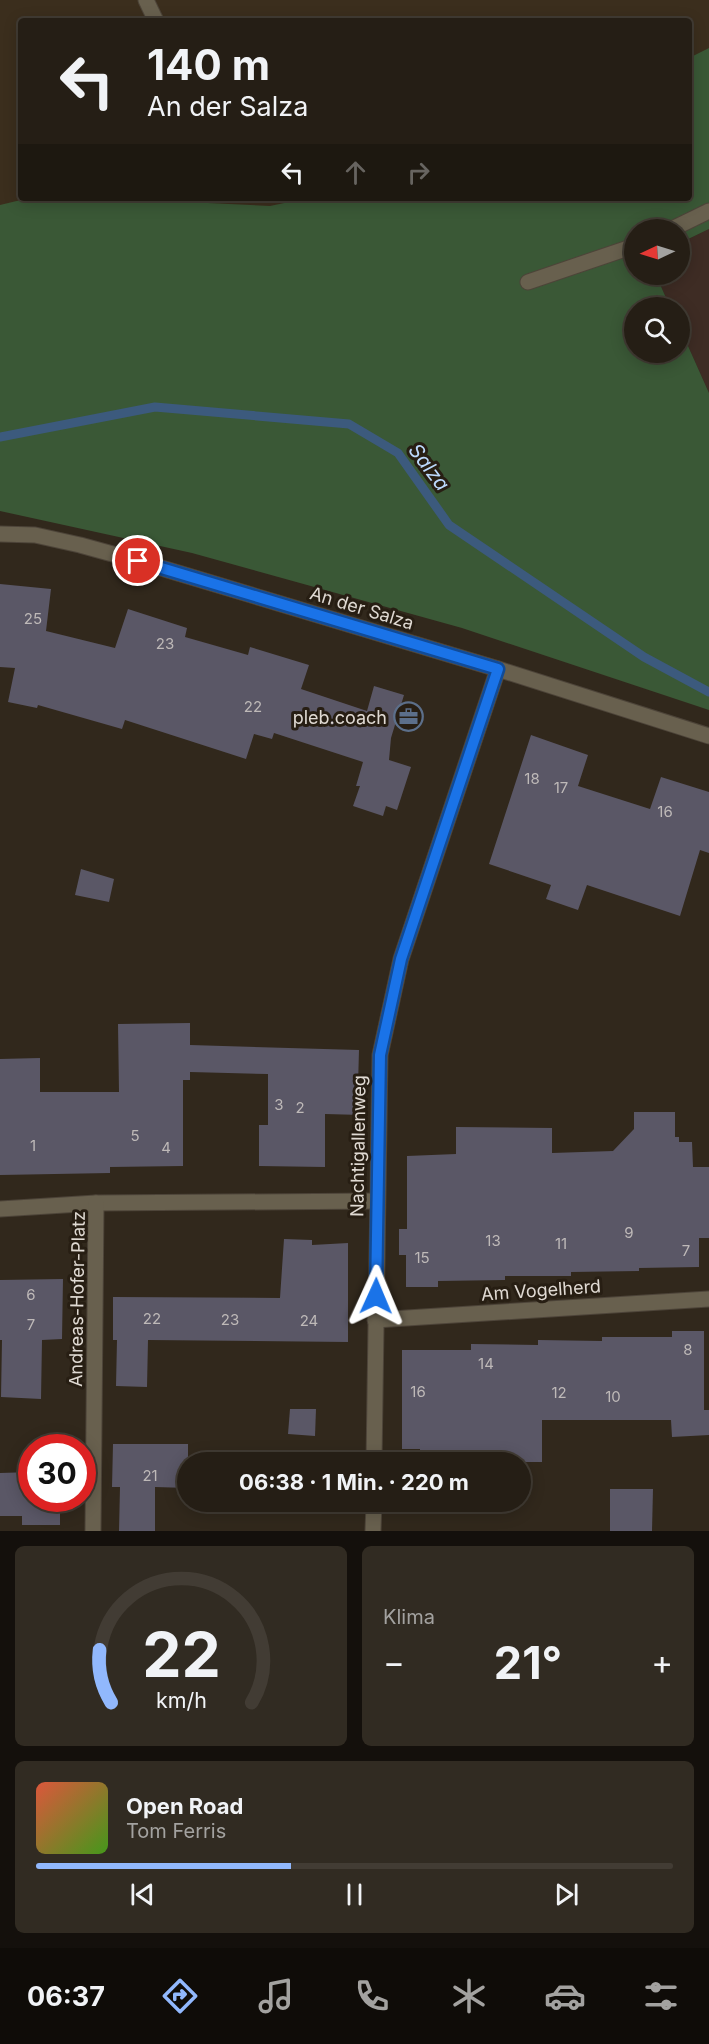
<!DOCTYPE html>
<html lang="de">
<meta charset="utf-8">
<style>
:root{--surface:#251e15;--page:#312b22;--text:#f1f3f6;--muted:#a3a2a0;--line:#423c34;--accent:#91b8fd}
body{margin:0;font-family:Inter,sans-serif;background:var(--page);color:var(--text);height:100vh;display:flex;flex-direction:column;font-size:22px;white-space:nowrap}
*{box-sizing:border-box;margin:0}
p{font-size:20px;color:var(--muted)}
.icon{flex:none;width:33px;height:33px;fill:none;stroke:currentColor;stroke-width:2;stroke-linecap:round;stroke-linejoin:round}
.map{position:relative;height:1531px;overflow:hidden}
.sheet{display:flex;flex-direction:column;gap:15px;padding:15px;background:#14100c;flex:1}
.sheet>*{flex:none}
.top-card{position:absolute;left:18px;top:18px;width:674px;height:183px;border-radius:6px;box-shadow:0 3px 15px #0003,0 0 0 2px var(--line);background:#251e15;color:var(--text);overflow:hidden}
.needle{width:39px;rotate:266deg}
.buttons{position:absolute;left:624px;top:219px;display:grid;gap:12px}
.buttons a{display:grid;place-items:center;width:66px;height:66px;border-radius:50%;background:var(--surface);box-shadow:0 3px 15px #0003,0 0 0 2px var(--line);font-size:30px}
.speed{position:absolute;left:18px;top:1434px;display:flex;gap:12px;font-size:30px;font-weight:700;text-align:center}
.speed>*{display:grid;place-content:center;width:78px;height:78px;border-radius:50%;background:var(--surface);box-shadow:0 3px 15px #0003,0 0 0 2px var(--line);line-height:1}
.speed .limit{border:9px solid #d22;background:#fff;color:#111}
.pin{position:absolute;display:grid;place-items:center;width:51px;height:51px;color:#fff;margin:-26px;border:3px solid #fff;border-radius:50%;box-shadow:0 2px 6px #0007}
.me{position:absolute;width:66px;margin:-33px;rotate:1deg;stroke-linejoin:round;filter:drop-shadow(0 0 4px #0008)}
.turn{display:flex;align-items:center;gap:21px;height:126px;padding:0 30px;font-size:27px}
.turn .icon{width:78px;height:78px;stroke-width:2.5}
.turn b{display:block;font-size:42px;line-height:51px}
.lanes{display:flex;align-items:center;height:57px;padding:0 30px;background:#0003;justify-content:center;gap:30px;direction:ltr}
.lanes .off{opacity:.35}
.big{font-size:45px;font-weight:700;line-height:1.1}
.sheet .widget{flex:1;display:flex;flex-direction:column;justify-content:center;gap:9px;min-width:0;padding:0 21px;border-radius:9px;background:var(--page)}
.sheet .dial{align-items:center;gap:0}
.dial svg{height:156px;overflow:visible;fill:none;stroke:var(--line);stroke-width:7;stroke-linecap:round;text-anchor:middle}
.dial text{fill:var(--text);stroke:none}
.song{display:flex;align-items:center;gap:18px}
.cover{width:72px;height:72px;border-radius:9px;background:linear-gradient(135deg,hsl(10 70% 55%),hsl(100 70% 35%))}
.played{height:6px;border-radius:3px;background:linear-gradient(90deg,var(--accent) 40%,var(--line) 40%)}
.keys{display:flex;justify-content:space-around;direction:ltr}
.heat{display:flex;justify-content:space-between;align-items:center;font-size:33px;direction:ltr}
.sheet .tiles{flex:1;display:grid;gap:15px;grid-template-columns:1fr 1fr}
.widget:last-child{grid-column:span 2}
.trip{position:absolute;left:177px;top:1452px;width:354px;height:60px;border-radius:30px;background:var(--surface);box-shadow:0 3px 15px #0003,0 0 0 2px var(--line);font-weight:700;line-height:60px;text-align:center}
.tabs{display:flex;height:96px;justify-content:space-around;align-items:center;background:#0f0c08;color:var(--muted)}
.tabs .icon{width:42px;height:42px}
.tabs .active{color:var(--accent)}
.tabs b{font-size:27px;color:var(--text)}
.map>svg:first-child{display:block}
.commercial{fill:#3e2c24}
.built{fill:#3b2e1d;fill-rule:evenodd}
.green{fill:#3a5836}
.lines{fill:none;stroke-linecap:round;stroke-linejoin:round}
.stream{stroke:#3c5a7d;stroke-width:9}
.building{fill:#5a5766}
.minor-casing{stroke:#4d4439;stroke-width:17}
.minor{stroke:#68604e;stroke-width:15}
.route-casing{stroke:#114b97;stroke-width:15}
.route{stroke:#1a73e8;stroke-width:10}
.labels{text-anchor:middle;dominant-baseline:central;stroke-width:6;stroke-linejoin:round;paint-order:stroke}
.number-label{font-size:15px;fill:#beb9b8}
.street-label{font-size:18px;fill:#e0dad3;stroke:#271e13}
.poi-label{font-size:18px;fill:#e0dad3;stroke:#271e13;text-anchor:end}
.water-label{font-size:20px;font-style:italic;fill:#bcd9fc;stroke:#271e13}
</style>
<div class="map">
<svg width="709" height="1531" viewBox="0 0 709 1531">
<rect width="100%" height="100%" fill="#31281c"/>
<path class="commercial" d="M709,229V393L680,328V308L670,307L656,275L680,274V243Z"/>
<path class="built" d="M0,0H709V196L637,229L519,269L0,345ZM21,21H688V198H21Z"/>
<path class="green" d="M709,48V229L680,243V230H634V274L656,275L670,307L634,308V352H680V328L709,393V710L462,628L192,553L0,511V205L29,198H161L165,201L270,206L308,198H688L689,58Z"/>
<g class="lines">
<path class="stream" d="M0,437L155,407L349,424L398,453L449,525L644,657L709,692"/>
</g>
<g class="building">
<path d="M0,584L51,589L46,631L115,648L128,609L187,628L185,637L248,655L250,647L309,665L301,689L367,711L374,686L404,695L391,738L389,760L411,767L397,810L386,806L383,816L353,806L360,786H356L363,762L274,733L272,739L254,734L246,759L125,720L122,729L38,705L37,708L8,702L15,668L0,667Z"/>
<path d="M531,735L588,755L578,786L650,809L661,777L709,792V853L700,850L680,916L587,885L578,910L546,899L551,885L489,864Z"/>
<path d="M81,869L114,879L109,902L75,895Z"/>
<path d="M190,1023V1045L359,1050L358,1086H363L362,1115L325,1114V1167L259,1166V1125H268V1074L190,1072V1080H183V1166L110,1167V1173L0,1175V1059L40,1058V1092H119L118,1024Z"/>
<path d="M634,1112H675V1137H679V1142H692L693,1167H709V1238H699V1267L639,1268V1271L571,1272V1276H505V1280L438,1281V1287H406V1255H399V1229H407V1156L456,1154V1127L552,1128V1153L613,1151L634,1129Z"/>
<path d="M284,1239L312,1240V1245L348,1243V1342L148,1340L147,1387L116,1386L117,1340H113V1297L280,1298Z"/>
<path d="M63,1279L62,1339L42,1340L41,1399L1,1397L2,1340H0V1280Z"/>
<path d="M672,1331H704V1410H709V1435L672,1437L671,1420H542V1462H420V1449H402V1350H471V1344L538,1345V1340L602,1341V1337H672Z"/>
<path d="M290,1409H316L315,1436L288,1434Z"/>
<path d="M113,1444H188V1488L155,1487V1531H119L120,1487H112Z"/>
<path d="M32,1472V1498H60V1525H22V1516H0V1473Z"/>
<path d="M610,1489H653L652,1531H610Z"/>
</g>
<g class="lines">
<defs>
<g id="minor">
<path d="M146,0L156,21"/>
<path d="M670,230L709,211"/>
<path d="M528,282L634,246"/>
<path d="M0,534L35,535L80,545L138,561L498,669L709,736"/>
<path d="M0,1209L96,1203L377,1201"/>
<path d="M375,1320L709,1299"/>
<path d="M374,1462L380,1055L401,959L498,669"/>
<path d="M93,1531L96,1203"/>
<path d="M373,1531L374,1502"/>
</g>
</defs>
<use href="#minor" class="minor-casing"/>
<use href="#minor" class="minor"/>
</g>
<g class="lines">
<defs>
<path id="route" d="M138,561L498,669L401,959L380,1055L376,1296"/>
</defs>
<use href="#route" class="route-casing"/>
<use href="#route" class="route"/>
</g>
<defs>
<symbol id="office-ring" viewBox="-11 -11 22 22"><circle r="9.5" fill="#271e13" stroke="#5c6f8a" stroke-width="1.5"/><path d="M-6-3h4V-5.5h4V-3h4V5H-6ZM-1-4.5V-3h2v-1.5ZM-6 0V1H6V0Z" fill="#5c6f8a"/></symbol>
</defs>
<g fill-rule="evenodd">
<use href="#office-ring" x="392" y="700" width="33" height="33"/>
</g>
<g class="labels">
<g class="number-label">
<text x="33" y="618">25</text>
<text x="165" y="643">23</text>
<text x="253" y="706">22</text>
<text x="532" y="778">18</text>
<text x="561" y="787">17</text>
<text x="665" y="811">16</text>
<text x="279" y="1104">3</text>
<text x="300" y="1107">2</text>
<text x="135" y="1135">5</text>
<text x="33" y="1145">1</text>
<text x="166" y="1147">4</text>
<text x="629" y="1232">9</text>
<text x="493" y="1240">13</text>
<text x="561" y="1243">11</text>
<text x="686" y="1250">7</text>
<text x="422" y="1257">15</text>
<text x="31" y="1294">6</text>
<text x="152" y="1318">22</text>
<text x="230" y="1319">23</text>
<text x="309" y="1320">24</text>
<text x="31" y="1324">7</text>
<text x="688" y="1349">8</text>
<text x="486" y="1363">14</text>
<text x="418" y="1391">16</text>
<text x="559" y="1392">12</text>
<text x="613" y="1396">10</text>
<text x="150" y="1475">21</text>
</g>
<g class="street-label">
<text transform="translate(362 608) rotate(17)">An der Salza</text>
<text transform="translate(358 1146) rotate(-89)">Nachtigallenweg</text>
<text transform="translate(541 1290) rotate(-4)">Am Vogelherd</text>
<text transform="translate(77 1299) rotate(-89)">Andreas-Hofer-Platz</text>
</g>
<g class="poi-label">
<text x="387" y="717">pleb.coach</text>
</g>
<g class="water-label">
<text transform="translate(429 467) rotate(53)">Salza</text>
</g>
</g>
</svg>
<div class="buttons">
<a><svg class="needle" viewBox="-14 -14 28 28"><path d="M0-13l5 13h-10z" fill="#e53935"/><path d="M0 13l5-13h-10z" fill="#a3a2a0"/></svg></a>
<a><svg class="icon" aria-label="search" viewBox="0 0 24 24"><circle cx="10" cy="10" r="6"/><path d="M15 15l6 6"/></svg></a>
</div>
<div class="speed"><div class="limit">30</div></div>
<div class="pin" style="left:138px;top:561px;background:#d93025"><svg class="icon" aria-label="arrive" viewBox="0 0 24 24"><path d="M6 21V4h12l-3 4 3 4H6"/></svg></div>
<svg class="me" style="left:376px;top:1296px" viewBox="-20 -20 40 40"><path d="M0-17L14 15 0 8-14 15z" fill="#1a73e8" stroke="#fff" stroke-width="4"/></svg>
<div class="trip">06:38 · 1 Min. · 220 m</div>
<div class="top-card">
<div class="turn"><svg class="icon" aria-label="left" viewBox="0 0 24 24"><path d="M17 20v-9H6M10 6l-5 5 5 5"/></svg><div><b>140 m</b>An der Salza</div></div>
<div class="lanes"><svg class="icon" aria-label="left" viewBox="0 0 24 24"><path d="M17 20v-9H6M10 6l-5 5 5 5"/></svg><svg class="icon off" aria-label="ahead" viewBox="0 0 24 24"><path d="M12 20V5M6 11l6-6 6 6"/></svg><svg class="icon off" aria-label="right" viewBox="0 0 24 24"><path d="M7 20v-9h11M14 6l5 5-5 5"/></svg></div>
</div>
</div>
<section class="sheet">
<div class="tiles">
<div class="widget dial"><svg viewBox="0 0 100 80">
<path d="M14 69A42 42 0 1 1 86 69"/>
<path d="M14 69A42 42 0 0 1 8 42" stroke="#91b8fd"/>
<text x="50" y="56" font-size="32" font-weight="700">22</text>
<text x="50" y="72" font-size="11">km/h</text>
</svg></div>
<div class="widget"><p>Klima</p>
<div class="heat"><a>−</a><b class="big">21°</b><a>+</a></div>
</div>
<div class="widget">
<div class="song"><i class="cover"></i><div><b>Open Road</b><p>Tom Ferris</p></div></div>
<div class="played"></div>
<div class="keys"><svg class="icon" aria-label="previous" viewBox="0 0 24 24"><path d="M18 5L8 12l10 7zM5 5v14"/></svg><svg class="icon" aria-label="pause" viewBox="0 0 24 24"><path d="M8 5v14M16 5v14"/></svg><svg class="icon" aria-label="next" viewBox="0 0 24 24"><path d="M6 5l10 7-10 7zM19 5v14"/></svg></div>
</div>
</div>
</section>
<nav class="tabs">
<b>06:37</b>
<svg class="icon active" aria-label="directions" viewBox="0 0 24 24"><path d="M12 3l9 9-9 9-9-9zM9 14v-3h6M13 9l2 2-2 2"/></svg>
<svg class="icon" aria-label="music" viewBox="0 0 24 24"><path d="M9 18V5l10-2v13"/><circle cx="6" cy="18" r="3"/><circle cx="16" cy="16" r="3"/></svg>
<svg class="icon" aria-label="phone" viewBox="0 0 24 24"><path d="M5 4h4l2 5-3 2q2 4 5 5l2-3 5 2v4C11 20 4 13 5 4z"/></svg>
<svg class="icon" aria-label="climate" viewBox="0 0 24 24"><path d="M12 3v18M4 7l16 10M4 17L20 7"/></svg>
<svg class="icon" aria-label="car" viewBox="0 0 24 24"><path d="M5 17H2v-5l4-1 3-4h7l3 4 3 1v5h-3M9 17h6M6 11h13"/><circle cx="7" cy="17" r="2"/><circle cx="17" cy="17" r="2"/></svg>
<svg class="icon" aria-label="filters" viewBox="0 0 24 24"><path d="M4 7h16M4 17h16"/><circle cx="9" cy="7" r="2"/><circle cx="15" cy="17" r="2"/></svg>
</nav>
